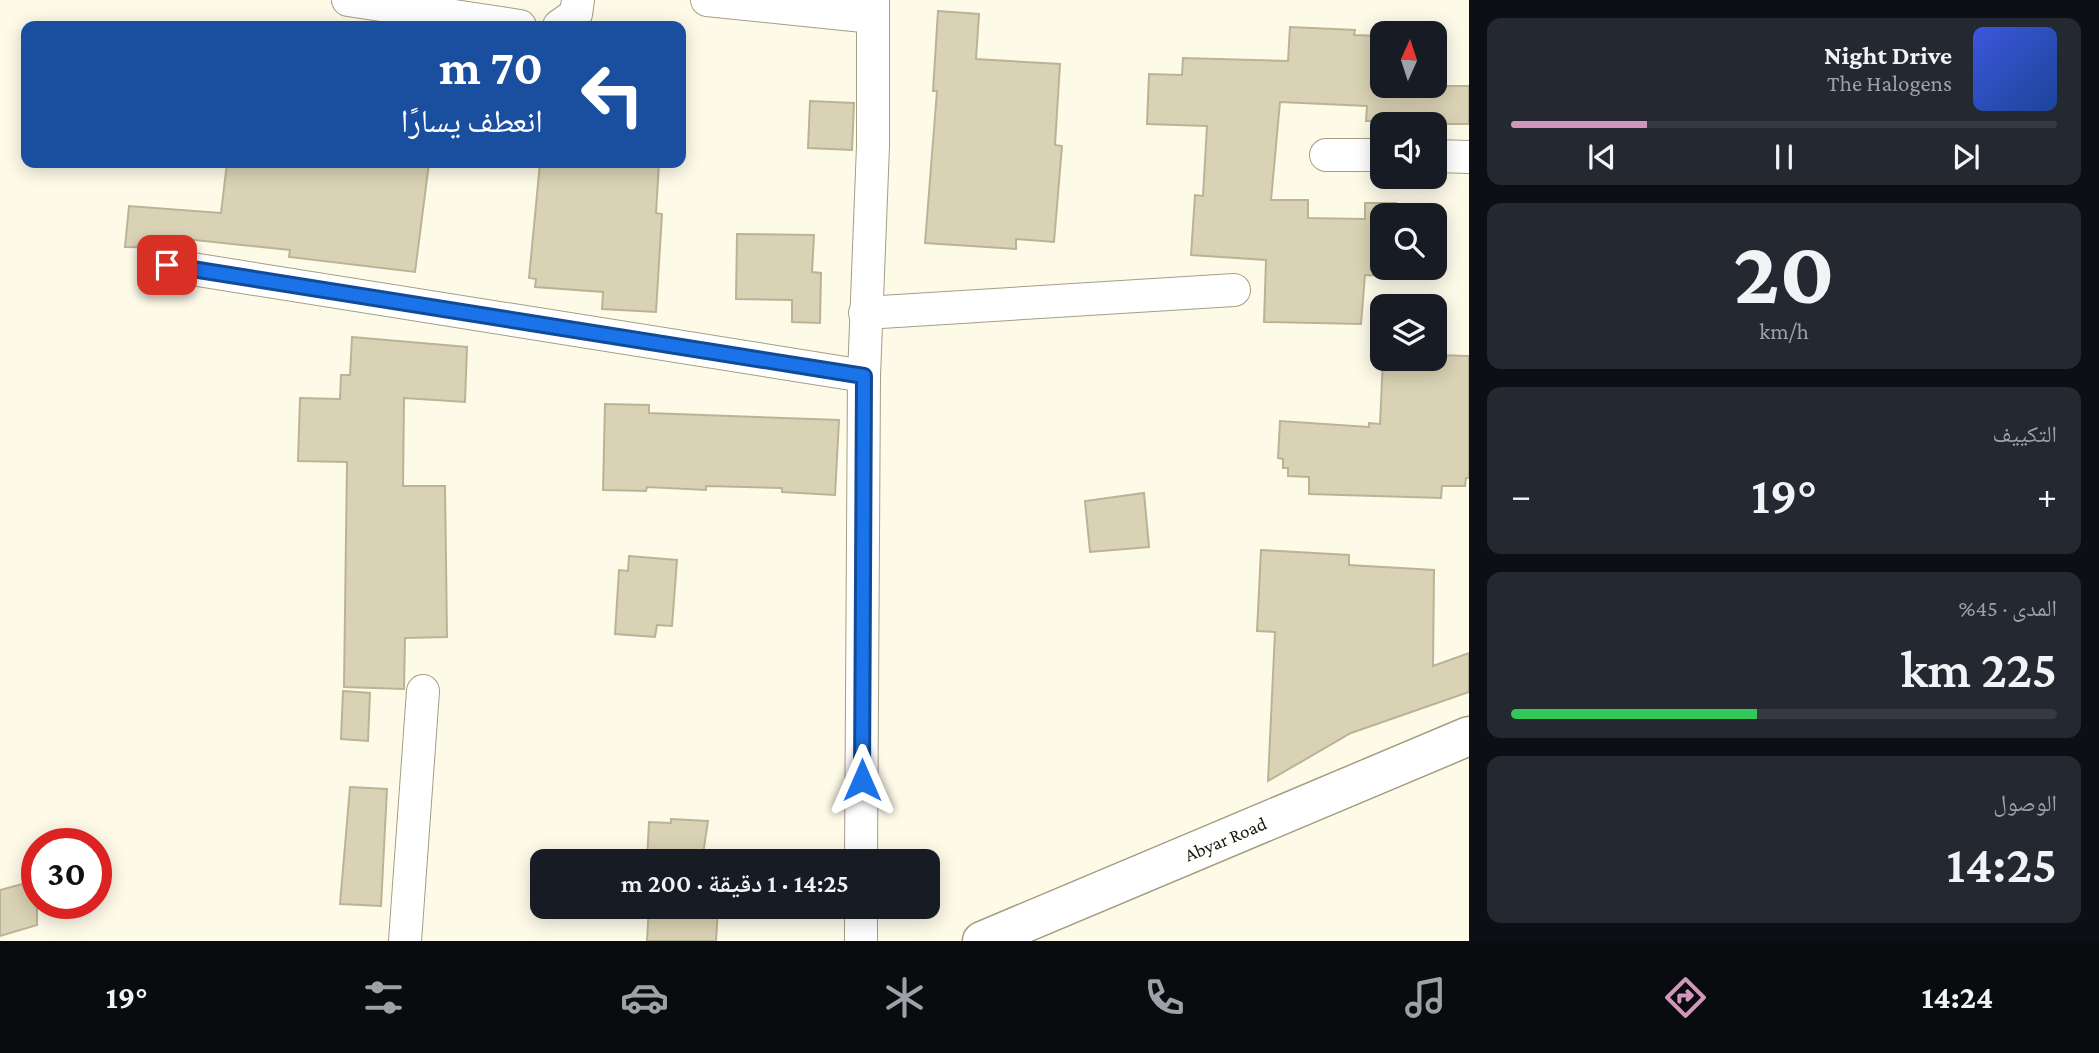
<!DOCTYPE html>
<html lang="ar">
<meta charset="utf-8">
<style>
:root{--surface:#171b24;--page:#242831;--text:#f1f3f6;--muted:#9ea1a6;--line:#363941;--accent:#d197ba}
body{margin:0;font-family:"Crimson Pro","Noto Naskh Arabic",serif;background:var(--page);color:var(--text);direction:rtl;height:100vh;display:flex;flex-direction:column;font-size:26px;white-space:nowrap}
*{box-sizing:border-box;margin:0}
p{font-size:23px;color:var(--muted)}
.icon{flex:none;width:38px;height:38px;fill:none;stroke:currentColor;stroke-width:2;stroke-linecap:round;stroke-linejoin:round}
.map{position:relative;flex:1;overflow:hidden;direction:ltr}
.panel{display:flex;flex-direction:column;gap:18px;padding:18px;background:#0d0f14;width:630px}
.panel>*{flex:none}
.top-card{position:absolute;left:21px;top:21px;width:665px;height:147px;border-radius:14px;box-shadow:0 4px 18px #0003;direction:rtl;background:#1a4fa0;color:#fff;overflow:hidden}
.needle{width:46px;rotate:3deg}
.fabs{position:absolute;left:1370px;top:21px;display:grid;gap:14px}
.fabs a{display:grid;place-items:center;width:77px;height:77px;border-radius:14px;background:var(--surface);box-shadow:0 4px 18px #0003;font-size:35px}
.speed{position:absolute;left:21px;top:828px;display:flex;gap:14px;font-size:35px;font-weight:700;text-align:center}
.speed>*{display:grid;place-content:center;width:91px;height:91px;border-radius:50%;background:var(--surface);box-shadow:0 4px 18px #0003;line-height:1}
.speed .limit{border:10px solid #d22;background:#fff;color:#111}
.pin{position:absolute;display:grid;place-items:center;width:60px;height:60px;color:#fff;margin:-30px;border-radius:14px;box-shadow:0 4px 10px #0006}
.me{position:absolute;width:77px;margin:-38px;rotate:0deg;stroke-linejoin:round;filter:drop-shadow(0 0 5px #0008)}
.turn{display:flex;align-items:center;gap:24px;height:147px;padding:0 28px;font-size:32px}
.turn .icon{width:91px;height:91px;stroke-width:2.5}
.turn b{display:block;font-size:49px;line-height:60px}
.big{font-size:52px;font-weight:600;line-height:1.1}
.panel .card{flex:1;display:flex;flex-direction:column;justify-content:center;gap:10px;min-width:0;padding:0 24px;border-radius:14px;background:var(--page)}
.panel .dial{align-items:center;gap:0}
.dial b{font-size:91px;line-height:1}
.song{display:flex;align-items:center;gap:21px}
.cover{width:84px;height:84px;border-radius:10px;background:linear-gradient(135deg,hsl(230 70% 55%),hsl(220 70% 35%))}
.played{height:7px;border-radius:4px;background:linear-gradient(90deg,var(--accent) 25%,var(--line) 25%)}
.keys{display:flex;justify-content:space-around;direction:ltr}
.heat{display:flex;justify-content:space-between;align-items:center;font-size:38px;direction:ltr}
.charge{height:10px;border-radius:5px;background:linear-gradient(90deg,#34c759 45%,var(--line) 0)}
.trip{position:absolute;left:530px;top:849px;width:410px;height:70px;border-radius:14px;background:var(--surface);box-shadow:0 4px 18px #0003;font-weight:600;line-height:70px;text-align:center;direction:rtl}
.dock{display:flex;height:112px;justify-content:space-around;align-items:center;background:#090b0e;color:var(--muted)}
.dock .icon{width:49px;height:49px}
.dock .selected{color:var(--accent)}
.dock b{font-size:32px;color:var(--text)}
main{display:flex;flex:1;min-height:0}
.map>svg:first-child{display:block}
.building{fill:#d9d2b4;stroke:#bab396;stroke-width:2}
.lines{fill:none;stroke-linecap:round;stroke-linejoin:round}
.minor-casing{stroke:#a59e82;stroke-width:34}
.secondary-casing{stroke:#a59e82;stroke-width:41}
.minor{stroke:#fff;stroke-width:32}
.secondary{stroke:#fff;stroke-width:38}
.route-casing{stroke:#114b97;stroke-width:18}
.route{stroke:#1a73e8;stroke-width:12}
.labels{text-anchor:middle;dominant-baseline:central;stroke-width:5;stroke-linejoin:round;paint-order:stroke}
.street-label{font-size:19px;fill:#1b180d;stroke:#fff}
</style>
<main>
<section class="panel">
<div class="card">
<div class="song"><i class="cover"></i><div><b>Night Drive</b><p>The Halogens</p></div></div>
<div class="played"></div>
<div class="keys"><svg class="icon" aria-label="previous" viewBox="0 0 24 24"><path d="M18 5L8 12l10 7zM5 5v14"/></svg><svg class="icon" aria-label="pause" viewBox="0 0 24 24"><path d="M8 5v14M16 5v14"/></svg><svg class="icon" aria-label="next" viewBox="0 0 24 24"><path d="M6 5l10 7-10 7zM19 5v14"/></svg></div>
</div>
<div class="card dial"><b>20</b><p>km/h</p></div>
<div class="card"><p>التكييف</p>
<div class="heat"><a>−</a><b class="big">19°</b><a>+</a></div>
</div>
<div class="card"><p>المدى · 45%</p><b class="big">225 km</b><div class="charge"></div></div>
<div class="card"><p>الوصول</p><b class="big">14:25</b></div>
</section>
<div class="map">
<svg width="1469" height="941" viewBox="0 0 1469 941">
<rect width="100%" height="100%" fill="#fefae8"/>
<g class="building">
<path d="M938,11L979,14L976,59L1060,64L1055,145L1062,146L1054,242L1016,239V249L925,243L937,91H933Z"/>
<path d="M1290,27L1355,30L1354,35L1382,36V86H1469V124H1388L1386,121H1366L1367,106L1280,102L1271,200H1308V218L1365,219V203H1396V215H1382V268H1395V276L1365,275L1361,324L1264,322L1266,260L1191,255L1195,195L1203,196L1207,126L1147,124L1149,74L1182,75L1183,58L1288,61Z"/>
<path d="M810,101L854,103L852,150L808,148Z"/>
<path d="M227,163L300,166L301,163H429L415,272L289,257L290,250L176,238L175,248L125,247L129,206L221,213Z"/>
<path d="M540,163H659L656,213L662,214L656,312L602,309L603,292L535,287L536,279L529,278Z"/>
<path d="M737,234L814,235L812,272L821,273L820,323L792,322V300L736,299Z"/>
<path d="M352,337L467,347L465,402L404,398L403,486H445L447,637L405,638L404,689L344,687L347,462L298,461L300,398L340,399L341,375H350Z"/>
<path d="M1435,355L1469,356V478H1466L1465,486H1442L1441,498L1309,494V477L1288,476V468H1283V459L1278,458L1280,421L1369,427V423L1380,424L1383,359H1435Z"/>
<path d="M605,404L649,405V413L839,420L835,495L782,492V488L706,486V490L647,487L646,491L603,490Z"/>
<path d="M1144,493L1149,547L1090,552L1085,501Z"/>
<path d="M1261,550L1349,555V565L1434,570L1433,666L1469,653V692L1351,733L1268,781L1275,632L1257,631Z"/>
<path d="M629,556L677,560L672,626L657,625L655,637L615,634L619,570L628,571Z"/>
<path d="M343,691L370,693L368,741L341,739Z"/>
<path d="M350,787L387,789L381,906L340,904Z"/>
<path d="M671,819L708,821L702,861H647L649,822L671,823Z"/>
<path d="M37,880V925L0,936V890Z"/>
<path d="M649,906L718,909L716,941H647Z"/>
</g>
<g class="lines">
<defs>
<g id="minor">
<path d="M348,0L520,26"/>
<path d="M707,0L873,17"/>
<path d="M559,26L576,14L578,0"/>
<path d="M1326,155H1382"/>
<path d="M1435,156L1469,157"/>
<path d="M167,265L864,376"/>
<path d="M865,313L1234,290"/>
<path d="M861,861L864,376L873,146V0"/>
<path d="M405,941L423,691"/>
<path d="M861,941V906"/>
</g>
<g id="secondary">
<path id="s1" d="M982,941L1469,736"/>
</g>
</defs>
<use href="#minor" class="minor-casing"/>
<use href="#secondary" class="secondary-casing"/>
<use href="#minor" class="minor"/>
<use href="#secondary" class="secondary"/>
</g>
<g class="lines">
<defs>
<path id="route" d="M167,265L864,376L862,780"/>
</defs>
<use href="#route" class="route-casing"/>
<use href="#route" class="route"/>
</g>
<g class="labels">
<g class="street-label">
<text stroke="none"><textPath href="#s1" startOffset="264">Abyar Road</textPath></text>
</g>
</g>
</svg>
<div class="fabs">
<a><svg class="needle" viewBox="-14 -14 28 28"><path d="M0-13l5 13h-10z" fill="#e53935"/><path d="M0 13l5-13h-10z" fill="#9ea1a6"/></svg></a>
<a><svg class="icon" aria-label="sound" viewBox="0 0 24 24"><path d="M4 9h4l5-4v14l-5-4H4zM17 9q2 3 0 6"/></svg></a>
<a><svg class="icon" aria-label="search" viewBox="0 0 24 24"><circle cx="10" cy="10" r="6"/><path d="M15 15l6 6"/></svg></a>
<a><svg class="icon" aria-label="layers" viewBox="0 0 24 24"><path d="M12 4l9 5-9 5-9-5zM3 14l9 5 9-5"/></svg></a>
</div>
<div class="speed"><div class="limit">30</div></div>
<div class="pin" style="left:167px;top:265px;background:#d93025"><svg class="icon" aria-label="arrive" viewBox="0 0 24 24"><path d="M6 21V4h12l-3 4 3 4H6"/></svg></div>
<svg class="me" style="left:862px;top:780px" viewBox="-20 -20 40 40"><path d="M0-17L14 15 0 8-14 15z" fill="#1a73e8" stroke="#fff" stroke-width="4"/></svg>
<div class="trip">14:25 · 1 دقيقة · 200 m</div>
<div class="top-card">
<div class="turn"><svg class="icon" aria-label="left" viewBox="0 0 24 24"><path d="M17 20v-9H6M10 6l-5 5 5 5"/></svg><div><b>70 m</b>انعطف يسارًا</div></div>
</div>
</div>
</main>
<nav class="dock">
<b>14:24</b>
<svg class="icon selected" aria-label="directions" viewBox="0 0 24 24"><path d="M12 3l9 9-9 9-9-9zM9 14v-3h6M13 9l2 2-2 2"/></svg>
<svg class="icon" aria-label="music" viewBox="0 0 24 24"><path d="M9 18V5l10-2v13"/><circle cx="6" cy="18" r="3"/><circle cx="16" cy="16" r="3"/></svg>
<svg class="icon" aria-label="phone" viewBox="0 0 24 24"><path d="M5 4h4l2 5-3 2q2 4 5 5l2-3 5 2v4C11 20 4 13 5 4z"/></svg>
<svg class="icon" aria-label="climate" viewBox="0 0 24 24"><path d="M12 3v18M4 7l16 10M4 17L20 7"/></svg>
<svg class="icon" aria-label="car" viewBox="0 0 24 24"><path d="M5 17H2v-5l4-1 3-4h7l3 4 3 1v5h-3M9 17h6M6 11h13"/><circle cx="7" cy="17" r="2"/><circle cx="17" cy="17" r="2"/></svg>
<svg class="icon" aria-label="filters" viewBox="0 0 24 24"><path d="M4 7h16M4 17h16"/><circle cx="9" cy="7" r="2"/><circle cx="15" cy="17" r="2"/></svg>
<b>19°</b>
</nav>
